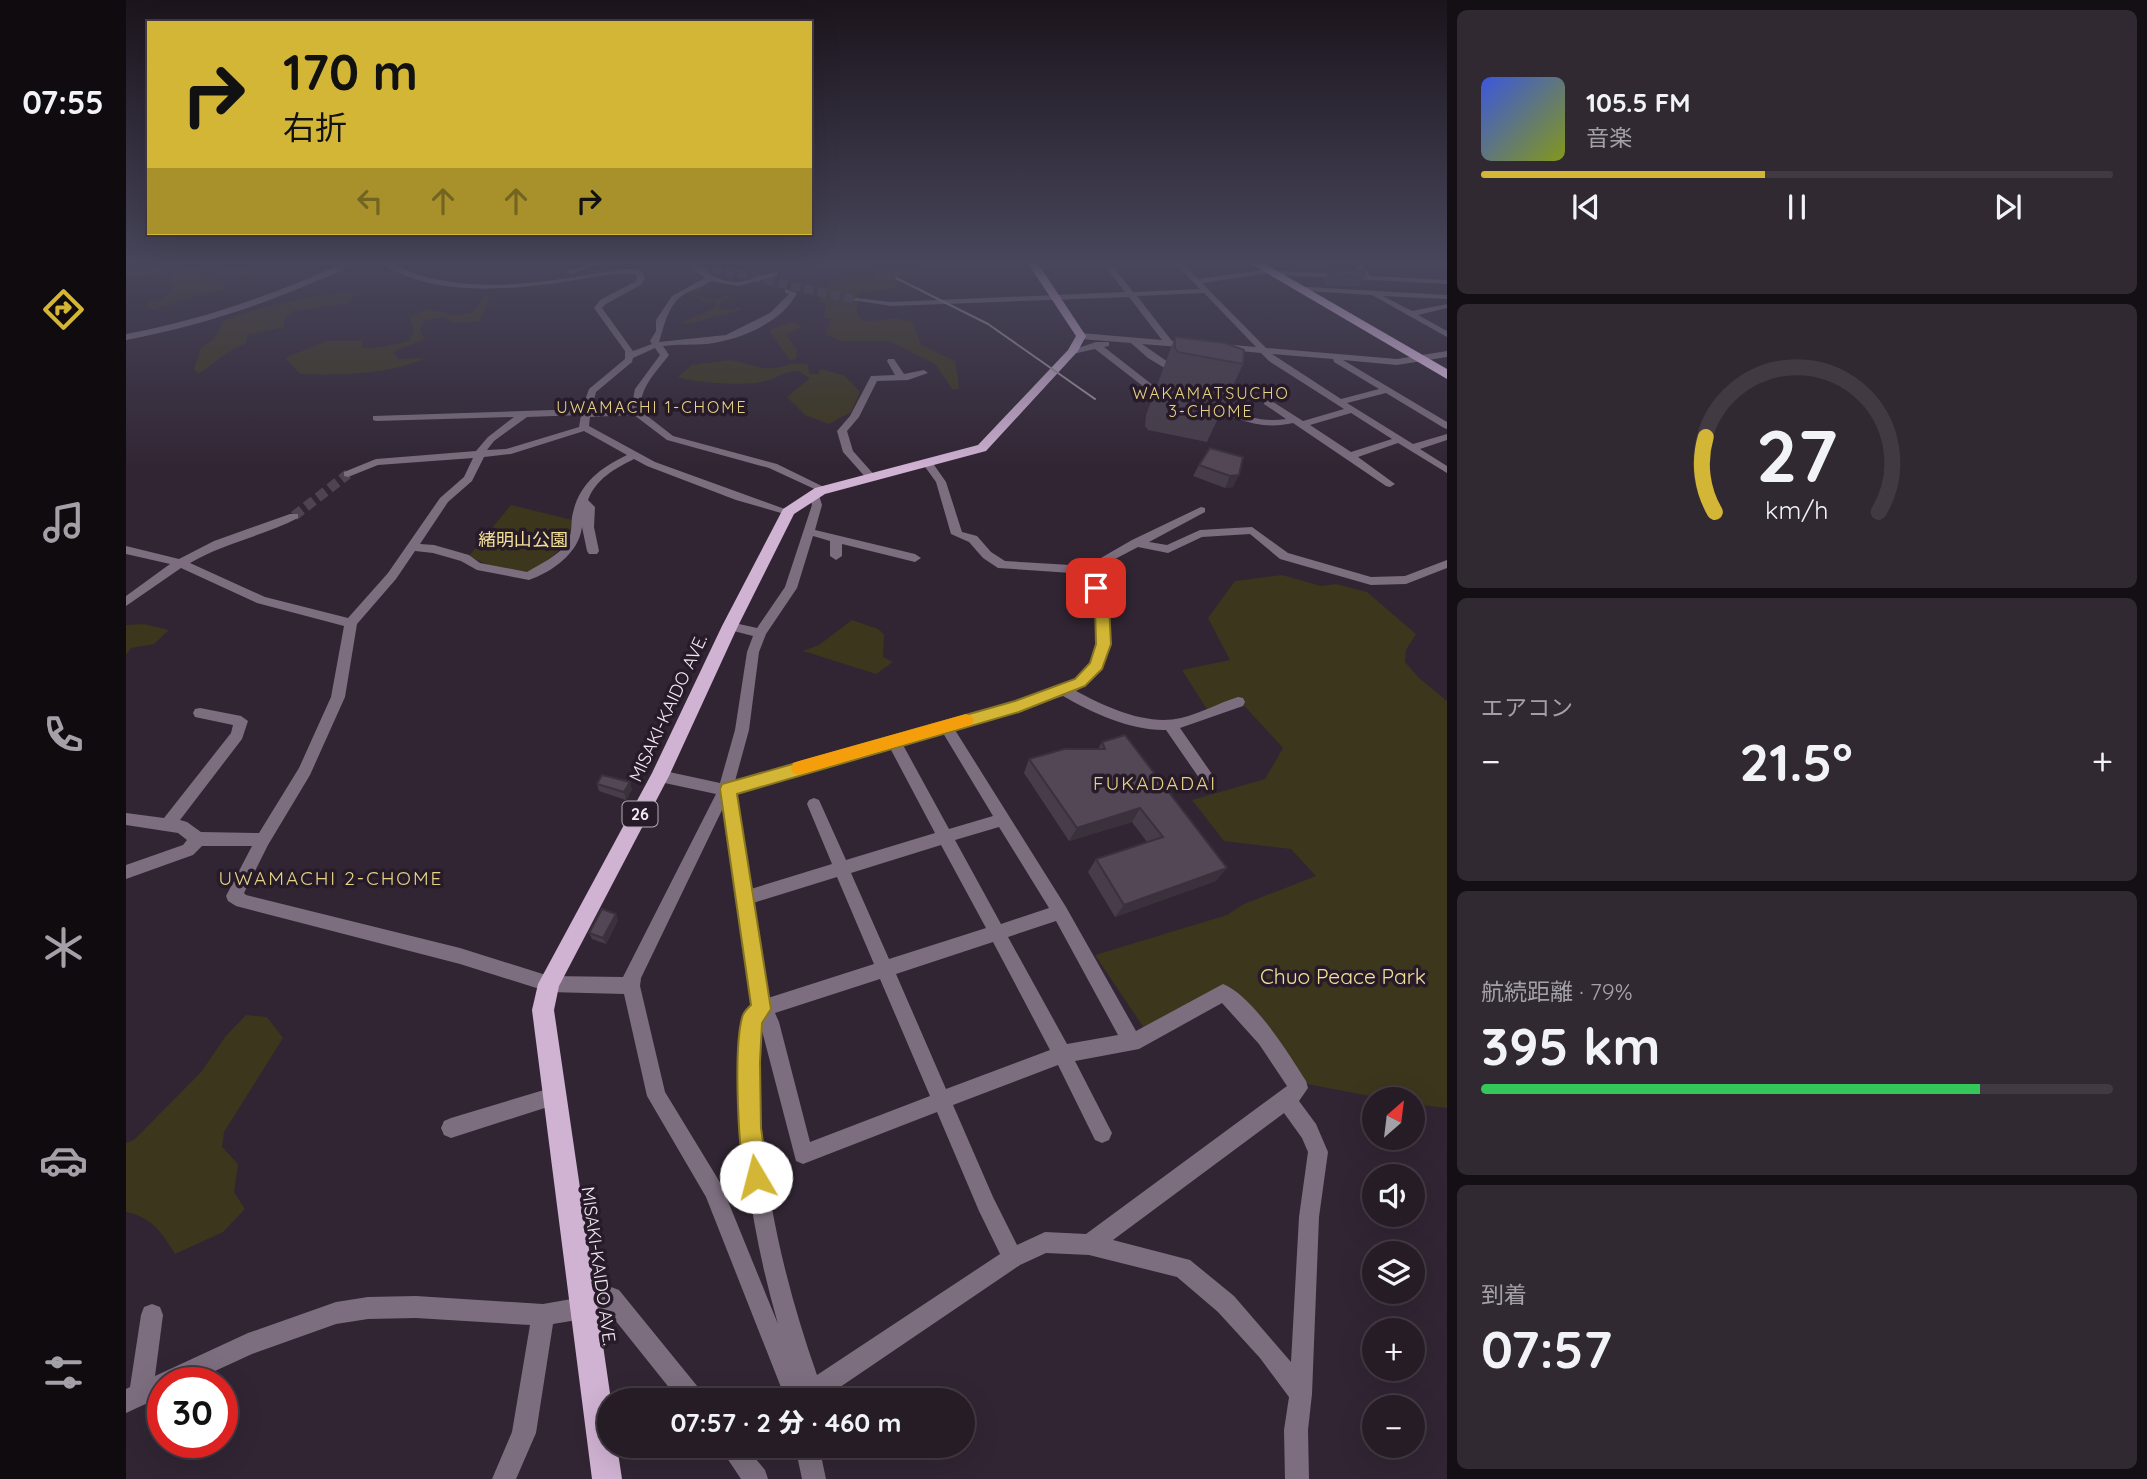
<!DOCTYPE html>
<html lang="ja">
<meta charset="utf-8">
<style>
:root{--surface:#251c26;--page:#312932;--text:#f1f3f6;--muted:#a3a1a7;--line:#423a43;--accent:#d3b635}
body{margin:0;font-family:Quicksand,"Noto Sans JP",sans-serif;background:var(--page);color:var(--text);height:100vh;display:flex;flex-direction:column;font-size:26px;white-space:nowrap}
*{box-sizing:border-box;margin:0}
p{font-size:23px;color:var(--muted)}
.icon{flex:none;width:38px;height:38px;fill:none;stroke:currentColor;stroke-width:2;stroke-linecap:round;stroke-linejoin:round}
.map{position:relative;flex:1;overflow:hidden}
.details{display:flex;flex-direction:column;gap:10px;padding:10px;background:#140f15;width:700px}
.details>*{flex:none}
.hud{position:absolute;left:21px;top:21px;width:665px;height:214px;border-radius:0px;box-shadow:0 7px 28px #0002,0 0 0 2px var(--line);background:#d3b635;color:#111;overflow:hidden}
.needle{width:46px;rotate:28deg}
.buttons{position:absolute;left:1236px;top:1087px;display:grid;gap:14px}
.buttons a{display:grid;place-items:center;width:63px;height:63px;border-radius:50%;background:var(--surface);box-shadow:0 7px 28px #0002,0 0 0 2px var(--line);font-size:35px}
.speed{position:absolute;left:21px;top:1367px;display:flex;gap:14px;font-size:35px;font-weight:700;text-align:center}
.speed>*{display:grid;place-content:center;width:91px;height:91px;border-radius:50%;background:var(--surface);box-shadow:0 7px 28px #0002,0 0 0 2px var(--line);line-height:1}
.speed .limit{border:10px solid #d22;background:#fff;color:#111}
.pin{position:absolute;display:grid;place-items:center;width:60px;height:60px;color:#fff;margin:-30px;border-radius:14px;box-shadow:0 4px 10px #0006}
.me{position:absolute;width:77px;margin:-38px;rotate:352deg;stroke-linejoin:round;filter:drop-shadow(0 0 5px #0008)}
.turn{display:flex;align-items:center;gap:24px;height:147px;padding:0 21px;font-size:32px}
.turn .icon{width:91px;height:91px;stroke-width:2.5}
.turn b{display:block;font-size:49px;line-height:60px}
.lanes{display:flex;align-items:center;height:66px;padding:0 21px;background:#0003;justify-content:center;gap:35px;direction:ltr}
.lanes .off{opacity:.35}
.big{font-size:52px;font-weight:800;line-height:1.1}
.details .tile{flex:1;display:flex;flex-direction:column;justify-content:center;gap:10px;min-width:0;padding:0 24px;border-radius:10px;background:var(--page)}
.details .dial{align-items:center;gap:0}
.dial svg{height:182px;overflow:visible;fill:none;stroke:var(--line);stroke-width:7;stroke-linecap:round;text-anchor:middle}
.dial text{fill:var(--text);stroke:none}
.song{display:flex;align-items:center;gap:21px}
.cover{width:84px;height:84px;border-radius:10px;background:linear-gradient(135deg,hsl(230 70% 55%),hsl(70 70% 35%))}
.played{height:7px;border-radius:4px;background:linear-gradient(90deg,var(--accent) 45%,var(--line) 45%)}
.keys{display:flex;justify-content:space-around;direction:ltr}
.heat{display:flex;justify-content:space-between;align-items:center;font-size:38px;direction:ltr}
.charge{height:10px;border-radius:5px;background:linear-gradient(90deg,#34c759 79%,var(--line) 0)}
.trip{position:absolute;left:471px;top:1388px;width:378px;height:70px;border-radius:35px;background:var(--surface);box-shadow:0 7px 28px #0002,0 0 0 2px var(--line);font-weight:800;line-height:70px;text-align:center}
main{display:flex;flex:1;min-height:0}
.tab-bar{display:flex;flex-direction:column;width:126px;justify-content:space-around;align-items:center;background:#0f0b0f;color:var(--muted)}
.tab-bar .icon{width:49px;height:49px}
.tab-bar .active{color:var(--accent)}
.tab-bar b{font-size:32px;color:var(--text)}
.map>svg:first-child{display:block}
.green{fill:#3c361c}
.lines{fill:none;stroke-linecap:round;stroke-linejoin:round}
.minor-tunnel-far1{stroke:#4e4350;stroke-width:9;stroke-dasharray:9 4.5;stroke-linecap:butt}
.minor-tunnel{stroke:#4e4350;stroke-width:10;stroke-dasharray:10 5;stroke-linecap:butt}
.minor{fill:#7c6e7e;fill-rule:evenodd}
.major{fill:#d0b2d3;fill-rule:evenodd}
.highway{fill:#f1cdf5;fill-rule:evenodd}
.rail{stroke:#a49aa5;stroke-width:2}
.wall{fill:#473c49}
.shaded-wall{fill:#3a313c}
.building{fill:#534655;stroke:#3a313c;stroke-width:2}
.route{fill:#d3b635;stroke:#897622;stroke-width:2}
.slow{fill:#f59e0b}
.labels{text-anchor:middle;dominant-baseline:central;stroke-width:7;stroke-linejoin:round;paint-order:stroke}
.far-neighbourhood-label{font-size:16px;letter-spacing:2px;fill:#e6d385;stroke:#271b29}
.shield{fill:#271b29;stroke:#b5acb6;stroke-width:2}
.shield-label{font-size:16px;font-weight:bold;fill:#f2eaf3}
.park-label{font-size:18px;fill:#f3e197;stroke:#271b29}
.street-label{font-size:18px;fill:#f2eaf3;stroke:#271b29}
.neighbourhood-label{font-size:19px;letter-spacing:2px;fill:#e6d385;stroke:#271b29}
.near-park-label{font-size:21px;fill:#f3e197;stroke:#271b29}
</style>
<main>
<nav class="tab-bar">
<b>07:55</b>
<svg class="icon active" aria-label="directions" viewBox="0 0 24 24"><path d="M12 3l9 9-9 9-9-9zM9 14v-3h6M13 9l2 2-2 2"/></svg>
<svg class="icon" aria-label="music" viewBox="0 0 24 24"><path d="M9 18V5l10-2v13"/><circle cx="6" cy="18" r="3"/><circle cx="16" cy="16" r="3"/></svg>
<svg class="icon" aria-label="phone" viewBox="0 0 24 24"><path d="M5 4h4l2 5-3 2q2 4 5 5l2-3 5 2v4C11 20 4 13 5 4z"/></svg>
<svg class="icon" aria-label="climate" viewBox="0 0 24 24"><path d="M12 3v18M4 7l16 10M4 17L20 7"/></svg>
<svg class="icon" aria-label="car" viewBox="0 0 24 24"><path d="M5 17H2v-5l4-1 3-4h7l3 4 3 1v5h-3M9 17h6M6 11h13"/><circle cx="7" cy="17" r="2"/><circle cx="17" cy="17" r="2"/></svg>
<svg class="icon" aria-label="filters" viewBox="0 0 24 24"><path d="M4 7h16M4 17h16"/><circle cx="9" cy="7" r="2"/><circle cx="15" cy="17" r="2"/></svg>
</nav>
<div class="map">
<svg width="1321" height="1479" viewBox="0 0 1321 1479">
<rect width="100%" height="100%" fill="#312533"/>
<g class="green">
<path d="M29,262H54L20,277H0V267Z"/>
<path d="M74,262H104L136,266L121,276L83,268L70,276L84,278L102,289L68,296L27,310L19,307L22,301L35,300L46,290L43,281Z"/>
<path d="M751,262H831L833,266L774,274L769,289L732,292L731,315L739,322L770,318L787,322L795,345L829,361L833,388L827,390L809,364L763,341H715L699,334L705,319L698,318L700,306L693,297C709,271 721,278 749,277Z"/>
<path d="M573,288L576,290L569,295L590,300L602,295L608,296L596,301L592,308L604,310L614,307V310L560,325L555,322L589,308L590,302L579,303L563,294Z"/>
<path d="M230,292L220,304L167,311L158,319L159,327L121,335L120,343C99,352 90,363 72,374L68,369L75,348L88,339L97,321C141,305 183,295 230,292Z"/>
<path d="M359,296L364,298L353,322L327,323L319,317L298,321L294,330L298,339L267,352L272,359L299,358C267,374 210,376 174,374L159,358L201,341H237L236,348L256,347L283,341L288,331L283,317L302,309L328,315L346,313Z"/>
<path d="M666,322L677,326L660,335L671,350L670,359L664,360L644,332L645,329Z"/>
<path d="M604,360C619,362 633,370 649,368C663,366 665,361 682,365L683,374H692L695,369L719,376L734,392L725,412L703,424L679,415L661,397L684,378L672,371C658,371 648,380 635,382C616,386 570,383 552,377L566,365Z"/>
<path d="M385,505L446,520C444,538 440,546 425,557C418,562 410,570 401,572C383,576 358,563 343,556Z"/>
<path d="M1156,575L1195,586L1210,584L1241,592L1290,634L1280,650L1279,662L1293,678L1321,701V1108L1286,1104V1099H1259L1171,1082L1097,994L1024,1037L969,955L1101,915L1118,904L1190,876L1165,849L1098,841L1066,800L1139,779L1157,748L1113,700L1082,711L1056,670L1104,660L1082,618L1109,581Z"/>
<path d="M726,620L752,629L758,634L757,657L767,662L750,674L677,651L693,645Z"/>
<path d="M18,624L43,630L28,644L5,648L0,655V625Z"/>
<path d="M120,1015L141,1017L157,1038L98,1132L96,1147L112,1164L108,1192L119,1209L97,1232L49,1254C36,1233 26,1217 0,1212V1143L8,1140L76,1071L99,1037Z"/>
</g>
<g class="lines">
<path class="minor-tunnel-far1" d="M560,262L730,300"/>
<path class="minor-tunnel" d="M168,516L222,474"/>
<g class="minor">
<path d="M220,262H230C216,272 197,278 181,285C123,310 62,328 0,340V334C77,320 149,294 220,262Z"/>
<path d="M254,262C268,261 277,269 290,274C307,280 325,282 343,284C396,288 450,276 501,269L514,270L519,277L516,284L480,304L476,308L507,351L526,344L524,341L530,331V320L546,296L579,278L567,269L565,262H573C578,275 597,282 611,282C625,281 638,273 651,272V276L612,286L585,281C577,287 568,289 559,294C542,303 538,327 533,342L600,335L644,313L663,294L659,293V289L671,293C656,323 613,340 581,344C566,345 552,344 537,346L543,355C531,371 512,389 515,411L547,436L651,464L704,490L703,492H695L643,468L541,440L508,415L464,417L463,426L529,462L667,512L662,515L610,500L521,466L508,459C488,469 470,479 462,500L469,507L468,527L473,551L471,554H463L461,551L456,527C453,553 426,572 403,580L351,570L335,561L307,553L289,551L270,579L231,624L219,697L184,775L142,845L118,893L120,895L334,948L423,976L497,977L590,794L534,782L529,780L527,776L529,772L534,770L594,783L609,730L621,652L627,636L600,629L598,626L604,622L631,628L659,587L686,505L683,494L684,492H692L696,505L689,530L789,554L795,558L789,562L716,544V556L710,560L704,556V541L687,536L671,588L640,634L633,652L623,730L609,781L890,702L950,679L962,668L968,659L972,645L970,614L960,574L872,568L857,558L843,542L825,534L810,482L797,464L798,462H806L820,482L836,532L851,536L865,552L879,561L961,566L1006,540L1075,507L1079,508V512L1023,542L1041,545L1074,530L1126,527L1162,553L1245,577L1279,576L1321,560V568L1280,584L1245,585L1154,559L1124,534L1076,537L1042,553L1012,547L972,568C972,579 977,590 980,600C988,636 986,672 950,691C980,707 1020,726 1055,718C1075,713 1093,703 1112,697L1117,698L1119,702L1117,706L1054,728L1088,777L1090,781L1088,785H1078L1040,730C1006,731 966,713 937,696L829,730L940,907L1010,1031L1097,984C1127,996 1163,1054 1180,1081L1182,1088L1173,1101L1190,1124L1202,1152L1193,1217L1186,1394L1182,1430L1183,1479H1159L1158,1430L1163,1397L1134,1358L1092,1312L1051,1277L963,1255L920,1253L894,1265L695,1400H660L580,1197L521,1096L498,994L423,992L334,964L110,906L102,901L100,896L126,846H76L67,855L0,879V865L57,845L61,840L52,833L0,825V813L38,818L105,733L107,725L69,717L67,713L69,709L74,708L115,716L122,721L116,739L54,820L61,822L75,832L133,833L173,768L205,697L218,626L131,603L55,568L0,606V596L44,564L0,554V546L53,559L88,541L164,514H172V518C137,536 98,543 64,563L139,597L222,618L262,573L314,498L338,477L347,458L252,465L222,477L218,476V472L250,459L350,451L362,437L388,417L250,421L247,420V416L456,409L463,389L499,359V351L468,308L474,300L510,281L511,277L509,274C488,272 465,278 444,281C386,290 305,298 254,262ZM529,348L534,355L509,389L505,409L465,411L470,392L506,362L507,358ZM455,415L453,427L380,449L361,450L368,441L401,417ZM458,431L501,455C472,469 452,485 446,517C445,525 446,535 441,543C432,556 414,564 401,572L354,563L343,555L308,545L294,544L322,502L346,481L358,457L385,454ZM817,733L867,816L823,829L777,745ZM764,748L809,833L720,860L693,800L688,798L683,800L681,804L706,864L625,889L610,793ZM597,808L626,1005C609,1018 613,1052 614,1071C615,1157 628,1241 652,1324L595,1184L539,1092L514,986L515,978ZM873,827L923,908L875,924L829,840ZM815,845L860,928L763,959L725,873ZM711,877L748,964L642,998L627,903ZM930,921L992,1035L941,1044L882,937ZM867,942L924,1050L820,1089L770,974ZM754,979L804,1096L684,1142L653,1022L649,1013ZM1096,1003L1133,1044L1161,1086L960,1234L919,1232L891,1245L867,1197L827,1105L932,1065L969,1140L976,1143L983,1140L986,1133L949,1061L1013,1049ZM634,1023L670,1161L677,1164L811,1112L853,1211L874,1254L691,1375C659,1284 637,1190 633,1093C632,1070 629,1046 634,1023ZM1158,1113L1176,1138L1182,1152L1173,1217L1165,1362L1108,1296L1064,1260L987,1240Z"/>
<path d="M468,262H479L446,274L439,272Z"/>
<path d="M976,262H984L1007,292L1074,289L1048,262H1056L1072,279L1137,270L1236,275L1228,262H1236L1244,276L1321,280V284L1137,274L1076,283L1140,348L1271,359L1321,351V357L1271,365L1217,360L1321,422V429L1318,428L1260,393L1221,403L1287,444L1321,434V440L1294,449L1321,466V473L1272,443L1232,457L1269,484L1264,487L1260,486L1167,423C1134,431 1106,418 1077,403V399C1086,399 1095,405 1104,409C1122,418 1140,422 1160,419L1138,404V400H1144L1177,421L1218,409L1143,361L1135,353L1093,349L1092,347L1096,344L1130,347L1078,293L1011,296L1046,341L1066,342L1070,345L1066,348L1016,344L1055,371V375L1052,376L1022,358L1005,343L955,339L951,336L955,333L1036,340L1003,297L765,306L726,300L730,298L765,302L999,292ZM1146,354L1207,359L1208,362L1253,389L1215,399ZM1225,413L1266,439L1225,452L1184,425Z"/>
<path d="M1182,287L1321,295V299L1257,296L1286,311L1321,304V308L1292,315L1321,331V337L1246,295L1179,291V287Z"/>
<path d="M970,342H983V346L978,347L1037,393V397H1031L969,349L947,354L943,351Z"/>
<path d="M762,359H768L778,374L798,370L802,373L782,380L751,381L733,417L721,431L727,451L751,478L746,481L742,480L717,452L711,431L724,416L745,376L769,375L761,361Z"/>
<path d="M428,1087L435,1089L437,1096L435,1103L428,1105L325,1138L318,1135L315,1128L318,1121L325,1118Z"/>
<path d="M485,1287L493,1290L576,1392L580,1400H553L481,1310L457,1319L427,1324L410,1433L390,1479H366L386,1432L404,1325L290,1318L242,1319L210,1324L126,1354L65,1382H37V1396L0,1413V1389L4,1387L15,1315L18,1307L26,1304L34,1307L37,1315L29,1376L122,1333L210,1302L242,1297L290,1296L417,1304L457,1297Z"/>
<path d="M593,1446H619L639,1470L642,1479H615Z"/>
<path d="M669,1446H693L700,1479H676Z"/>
</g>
<path class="major" d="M901,262H911L960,336L952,351L860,451L699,494L668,514L612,626L543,776L433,986L428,1010L485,1400L483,1446H491L496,1479H466L406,1010L412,984L526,773L596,626L657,509L689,488L852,445L942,350L950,336Z"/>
<path class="highway" d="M1122,262H1136L1321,369V379Z"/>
<path class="rail" d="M770,278L862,324L969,399"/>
</g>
<g class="wall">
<path d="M1203,269L1238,277L1232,287L1200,285L1198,280Z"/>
<path d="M1049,337L1117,364L1081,442L1022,430L1019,426L1020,415Z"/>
<path d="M1117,457L1107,487L1099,488L1067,476L1073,465Z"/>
<path d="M976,742L1090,881L989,917L962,872L970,859L1021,842L1006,822L943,841L898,773L903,759L972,749Z"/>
<path d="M471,784L506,789L500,800L473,791Z"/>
<path d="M492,920L480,944L466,939L463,933Z"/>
</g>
<g class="shaded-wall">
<path d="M1113,475L1107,487L1099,488L1104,476Z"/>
<path d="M504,782L506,789L500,800L498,792Z"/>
<path d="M1014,808L1006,822L943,841L951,828Z"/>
<path d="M1101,868L1090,881L989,917L998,905Z"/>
<path d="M490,914L492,920L480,944L477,938Z"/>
</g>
<g class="building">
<path d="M1203,269L1238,271V277L1205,275Z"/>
<path d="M1049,337L1099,343L1118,350L1117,364L1052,352L1049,348Z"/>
<path d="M1084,448L1117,457L1113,475L1104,476L1073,465Z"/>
<path d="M999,735L1101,868L998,905L970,859L1037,837L1014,808L951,828L903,759L938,749H979L976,742Z"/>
<path d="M476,775L504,782L498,792L471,784Z"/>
<path d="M476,909L490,914L477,938L463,933Z"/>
</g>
<linearGradient id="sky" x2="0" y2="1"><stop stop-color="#1b141c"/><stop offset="0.56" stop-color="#48465b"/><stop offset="1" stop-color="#48465b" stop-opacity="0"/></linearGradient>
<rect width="1321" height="469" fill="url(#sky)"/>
<path class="route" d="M970,583L977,588L983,606L985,644L976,669L959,686L893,712L611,794L645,1009L636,1023L634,1062L635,1128L642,1177L638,1185L630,1189L622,1185C611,1158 608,1048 616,1018C617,1012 621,1009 625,1005L594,789L596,784L889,701L949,679L964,663L970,644L969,606L964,588Z"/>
<path class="slow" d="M840,714L845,716L848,720L845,725L673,775L667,773L665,768L667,763L673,761Z"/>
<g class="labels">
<g class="far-neighbourhood-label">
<text x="1085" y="393">WAKAMATSUCHO<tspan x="1085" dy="18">3-CHOME</tspan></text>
<text x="526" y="407">UWAMACHI 1-CHOME</text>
</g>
<rect class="shield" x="496.5" y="801.5" width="35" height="25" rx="5"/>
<g class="shield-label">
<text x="514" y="814">26</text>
</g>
<g class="park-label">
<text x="397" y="539">緒明山公園</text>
</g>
<g class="street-label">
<text transform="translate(542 708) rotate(-65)">MISAKI-KAIDO AVE.</text>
<text transform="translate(473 1266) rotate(82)">MISAKI-KAIDO AVE.</text>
</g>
<g class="neighbourhood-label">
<text x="1029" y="783">FUKADADAI</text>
<text x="205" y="878">UWAMACHI 2-CHOME</text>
</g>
<g class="near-park-label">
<text x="1217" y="976">Chuo Peace Park</text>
</g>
</g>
</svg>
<div class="buttons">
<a><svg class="needle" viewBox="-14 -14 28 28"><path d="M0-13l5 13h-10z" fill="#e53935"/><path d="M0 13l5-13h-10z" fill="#a3a1a7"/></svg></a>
<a><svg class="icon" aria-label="sound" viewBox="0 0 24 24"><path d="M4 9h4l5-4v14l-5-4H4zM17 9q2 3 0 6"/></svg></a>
<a><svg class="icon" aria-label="layers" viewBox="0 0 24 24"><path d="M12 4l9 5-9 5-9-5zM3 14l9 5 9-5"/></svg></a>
<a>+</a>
<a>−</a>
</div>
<div class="speed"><div class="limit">30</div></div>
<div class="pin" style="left:970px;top:588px;background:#d93025"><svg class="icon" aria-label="arrive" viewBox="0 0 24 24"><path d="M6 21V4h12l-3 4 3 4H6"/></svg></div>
<svg class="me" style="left:630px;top:1177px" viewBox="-20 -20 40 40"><circle r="19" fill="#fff"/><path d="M0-13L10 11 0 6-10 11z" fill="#d3b635"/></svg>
<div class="trip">07:57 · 2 分 · 460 m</div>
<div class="hud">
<div class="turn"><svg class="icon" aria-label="right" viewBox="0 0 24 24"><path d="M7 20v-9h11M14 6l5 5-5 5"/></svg><div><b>170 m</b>右折</div></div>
<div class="lanes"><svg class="icon off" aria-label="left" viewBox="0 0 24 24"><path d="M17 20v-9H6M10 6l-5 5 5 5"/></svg><svg class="icon off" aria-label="ahead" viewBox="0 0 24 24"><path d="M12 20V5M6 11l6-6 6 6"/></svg><svg class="icon off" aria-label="ahead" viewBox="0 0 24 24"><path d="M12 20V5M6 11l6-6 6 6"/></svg><svg class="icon" aria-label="right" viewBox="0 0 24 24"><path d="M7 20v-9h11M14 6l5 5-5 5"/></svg></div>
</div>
</div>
<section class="details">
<div class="tile">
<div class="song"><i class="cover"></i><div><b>105.5 FM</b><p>音楽</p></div></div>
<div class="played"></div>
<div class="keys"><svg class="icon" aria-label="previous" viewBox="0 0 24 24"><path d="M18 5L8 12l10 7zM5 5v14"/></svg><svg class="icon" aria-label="pause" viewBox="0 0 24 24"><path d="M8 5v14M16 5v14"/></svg><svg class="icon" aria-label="next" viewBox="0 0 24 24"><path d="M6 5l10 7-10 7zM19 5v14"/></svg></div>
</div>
<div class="tile dial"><svg viewBox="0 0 100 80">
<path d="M14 69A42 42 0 1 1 86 69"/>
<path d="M14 69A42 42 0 0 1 10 36" stroke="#d3b635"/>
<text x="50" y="56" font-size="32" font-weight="700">27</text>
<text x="50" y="72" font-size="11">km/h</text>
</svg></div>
<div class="tile"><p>エアコン</p>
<div class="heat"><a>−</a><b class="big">21.5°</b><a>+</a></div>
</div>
<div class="tile"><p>航続距離 · 79%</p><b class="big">395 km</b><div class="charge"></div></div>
<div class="tile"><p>到着</p><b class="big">07:57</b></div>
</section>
</main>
